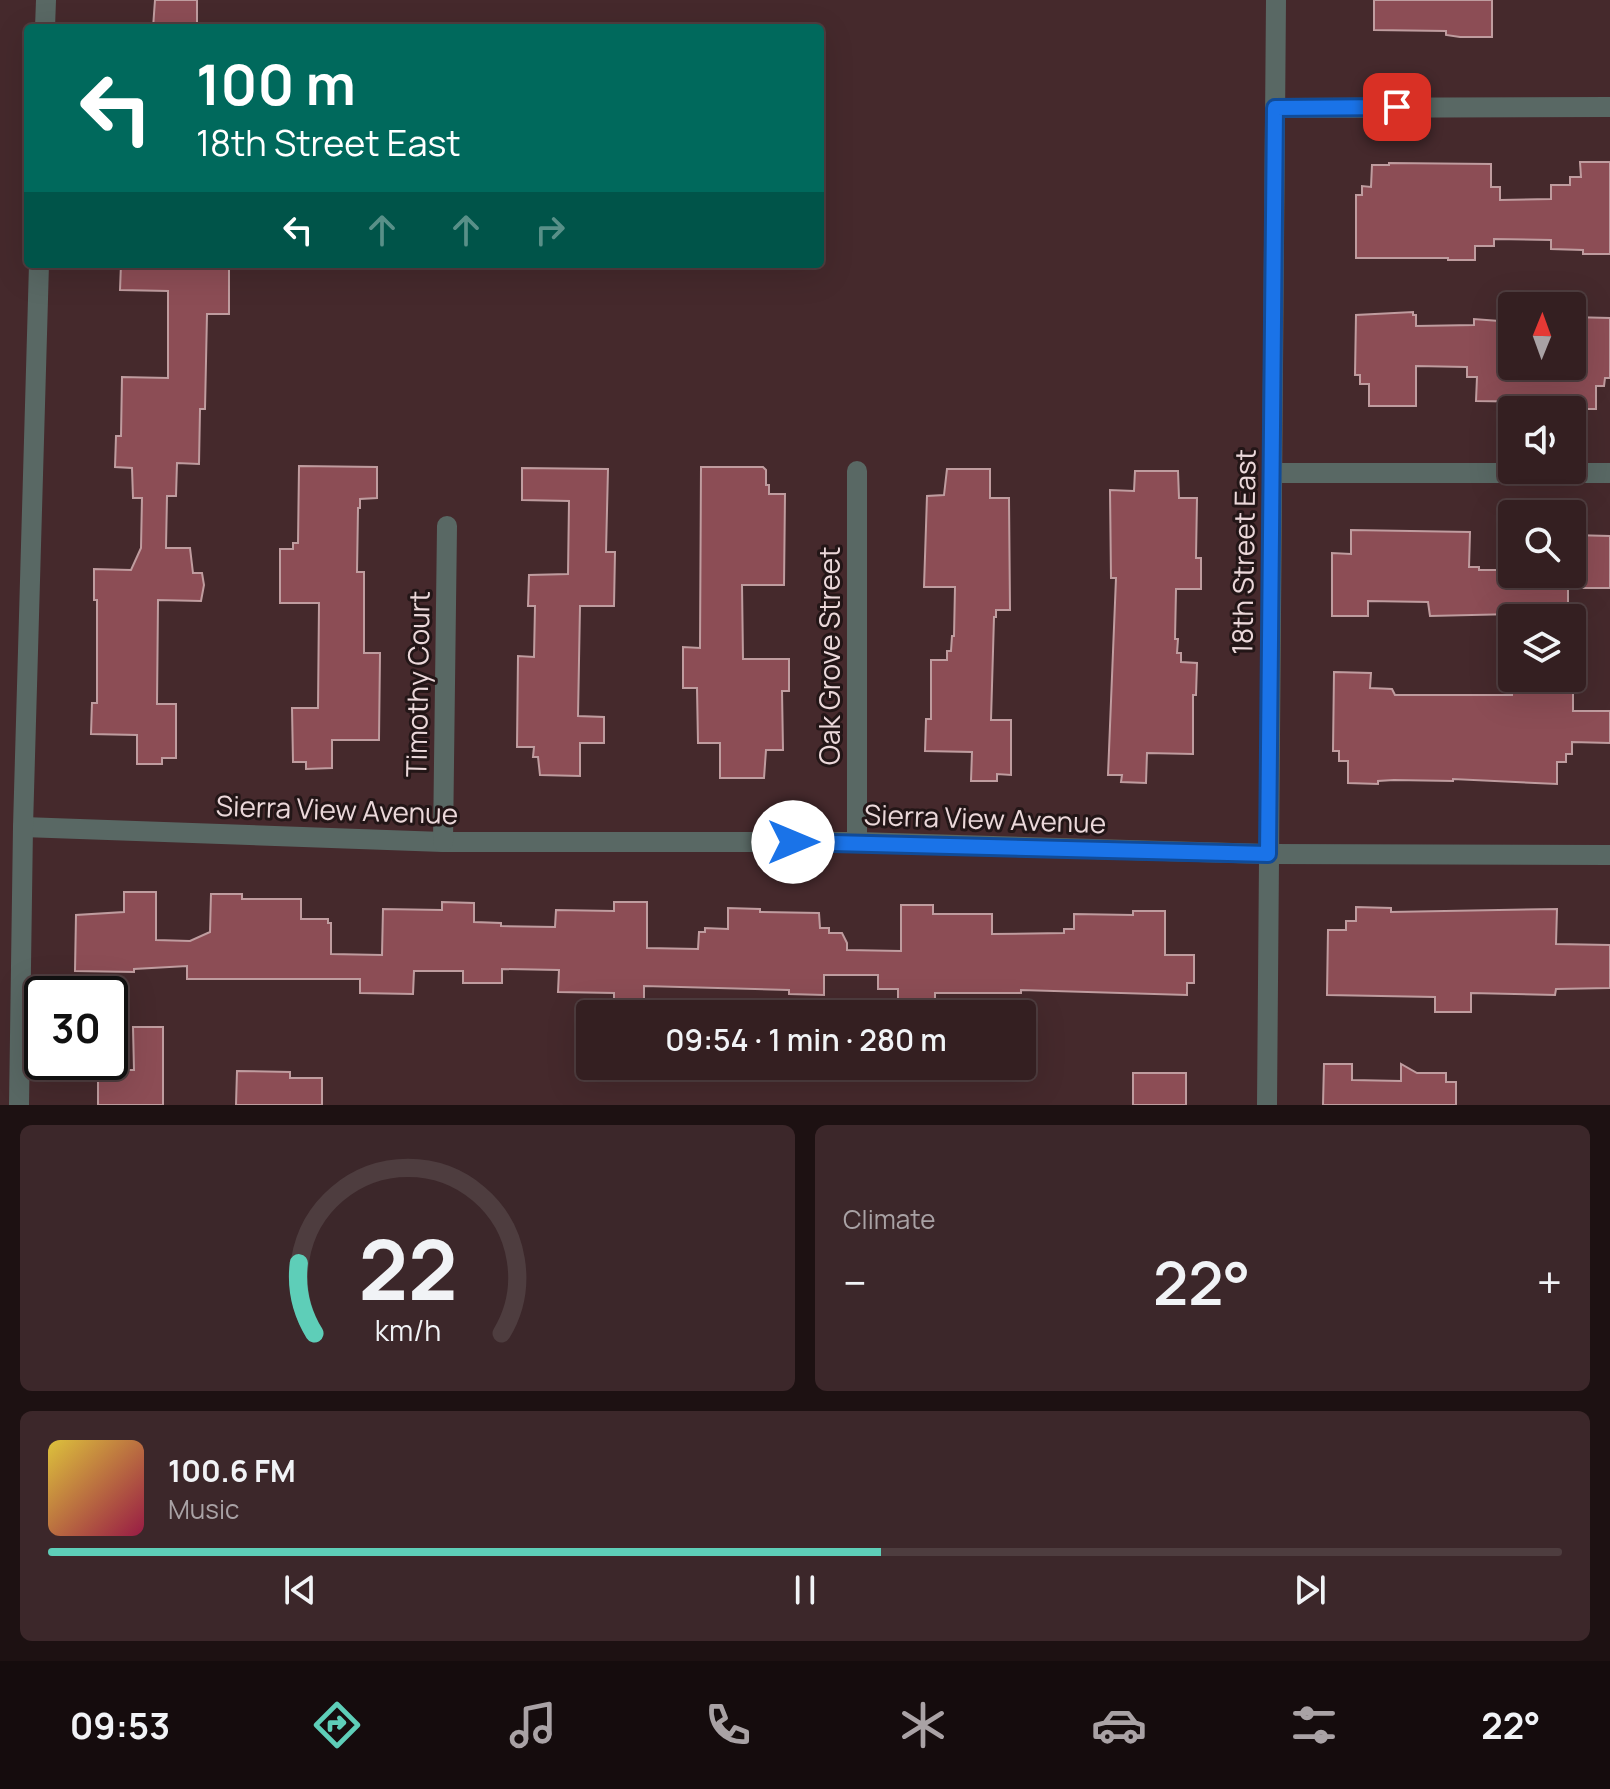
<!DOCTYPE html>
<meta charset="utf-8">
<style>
:root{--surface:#341f21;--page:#3c272a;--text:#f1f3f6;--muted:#a9a2a5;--line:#4e3d3f;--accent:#5eceb8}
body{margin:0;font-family:Manrope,sans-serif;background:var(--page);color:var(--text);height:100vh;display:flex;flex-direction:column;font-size:30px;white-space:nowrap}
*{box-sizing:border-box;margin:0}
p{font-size:26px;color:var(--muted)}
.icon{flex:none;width:44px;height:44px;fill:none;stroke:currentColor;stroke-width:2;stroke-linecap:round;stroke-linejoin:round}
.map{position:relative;height:1105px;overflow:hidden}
.details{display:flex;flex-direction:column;gap:20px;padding:20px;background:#1d1112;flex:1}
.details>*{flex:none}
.banner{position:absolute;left:24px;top:24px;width:800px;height:244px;border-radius:8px;box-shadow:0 8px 32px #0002,0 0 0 2px var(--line);background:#00695c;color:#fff;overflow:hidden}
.needle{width:52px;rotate:1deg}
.controls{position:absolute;left:1498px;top:292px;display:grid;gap:16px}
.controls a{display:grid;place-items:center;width:88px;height:88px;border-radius:8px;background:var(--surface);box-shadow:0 8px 32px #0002,0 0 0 2px var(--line);font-size:40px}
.speed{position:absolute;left:24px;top:976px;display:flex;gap:16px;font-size:40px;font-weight:700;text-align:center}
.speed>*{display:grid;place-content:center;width:104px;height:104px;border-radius:50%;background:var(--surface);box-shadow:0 8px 32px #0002,0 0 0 2px var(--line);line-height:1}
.speed .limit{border:4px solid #111;border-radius:12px;background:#fff;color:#111}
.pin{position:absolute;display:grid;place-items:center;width:68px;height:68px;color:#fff;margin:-34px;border-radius:16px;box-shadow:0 4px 12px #0006}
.me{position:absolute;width:88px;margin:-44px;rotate:90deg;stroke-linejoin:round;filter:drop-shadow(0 0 6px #0008)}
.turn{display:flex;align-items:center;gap:28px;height:168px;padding:0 40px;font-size:36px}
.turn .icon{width:104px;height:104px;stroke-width:2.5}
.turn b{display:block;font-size:56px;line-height:68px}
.lanes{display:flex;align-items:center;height:76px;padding:0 40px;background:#0003;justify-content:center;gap:40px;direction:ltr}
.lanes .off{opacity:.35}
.big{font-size:60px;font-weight:600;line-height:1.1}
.details .widget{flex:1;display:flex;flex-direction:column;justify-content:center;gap:12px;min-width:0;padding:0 28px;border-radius:12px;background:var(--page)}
.details .dial{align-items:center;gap:0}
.dial svg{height:208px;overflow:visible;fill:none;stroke:var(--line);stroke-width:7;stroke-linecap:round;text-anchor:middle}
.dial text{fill:var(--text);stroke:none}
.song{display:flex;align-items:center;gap:24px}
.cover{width:96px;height:96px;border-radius:12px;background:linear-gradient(135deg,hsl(50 70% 55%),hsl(340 70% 35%))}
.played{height:8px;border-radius:4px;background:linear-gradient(90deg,var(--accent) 55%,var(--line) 55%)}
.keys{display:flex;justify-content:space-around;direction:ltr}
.heat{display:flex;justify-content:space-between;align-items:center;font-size:44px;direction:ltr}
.details .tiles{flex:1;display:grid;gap:20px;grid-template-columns:1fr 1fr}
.widget:last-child{grid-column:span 2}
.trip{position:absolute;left:576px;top:1000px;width:460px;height:80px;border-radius:8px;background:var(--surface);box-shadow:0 8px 32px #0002,0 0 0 2px var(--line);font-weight:600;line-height:80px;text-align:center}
.dock{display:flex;height:128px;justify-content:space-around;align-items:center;background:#150c0d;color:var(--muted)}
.dock .icon{width:56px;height:56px}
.dock .selected{color:var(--accent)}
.dock b{font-size:36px;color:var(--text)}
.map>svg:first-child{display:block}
.building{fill:#8c4d55;stroke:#bf9c9f;stroke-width:2}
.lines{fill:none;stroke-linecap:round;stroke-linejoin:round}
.minor{stroke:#596864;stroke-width:20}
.route-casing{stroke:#114b97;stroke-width:20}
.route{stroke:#1a73e8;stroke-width:14}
.labels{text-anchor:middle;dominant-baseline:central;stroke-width:6;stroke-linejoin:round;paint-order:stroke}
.street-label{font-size:28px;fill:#ebd8da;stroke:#231617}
</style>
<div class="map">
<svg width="1610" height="1105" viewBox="0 0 1610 1105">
<rect width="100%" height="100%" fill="#45292c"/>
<g class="building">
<path d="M155,0H197V28H153Z"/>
<path d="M1374,0H1492V37H1460L1446,35V31L1374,30Z"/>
<path d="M1580,162H1610V254H1583V250L1551,249V240L1494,239V246H1475V260H1448V258H1356V195H1362V186L1371,187L1372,165H1389V163L1491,164V187H1500V200L1551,199V185H1570V177H1581Z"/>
<path d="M121,264H229V314H207L205,409H200L199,464L177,463L176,496H167L166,548H190L193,573H202L204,585L201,601L158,600L157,704H176V758H162V764H137V735L91,734L92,703H97V600H94V569L131,570L141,548L142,498H133L132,468L115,467L116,436H121L122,377L168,378V291L120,290Z"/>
<path d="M1413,312V315H1416V326L1474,325V319L1512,322V366H1572V317L1610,318V378H1605L1604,386H1596V409H1564L1549,407V402L1476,401L1477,377H1467V367L1416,366V406H1369V384H1360V375H1355L1356,315Z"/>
<path d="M299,466L377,467V498L360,499V508H358L357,572H364V653H380L379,740H332V768L306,769V762H293L292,708H318L319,603H280V549H293V543H298Z"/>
<path d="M701,467H763L766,470V485H769V494H785L784,585H742L743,659H789V691H782L783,750H766L764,778H720V743H698L697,688H683V647L700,648Z"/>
<path d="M522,468L608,469L606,552H615L614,606H580L578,716L604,717V743H580V776L540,775L538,757H533L534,747H517L518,656L534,657L535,606H528L529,575L568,574L569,501L522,500Z"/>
<path d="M947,469H990V498H1009L1010,610H996V617H994L991,720H1011V775L997,774V781H971L972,752L925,751L926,719H931V660H947V651H951L952,636H954L955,587H924L927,496L944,495Z"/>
<path d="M1135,471H1178L1179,498H1197L1196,558H1201V589H1176L1175,639H1178L1177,653H1181V662L1197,663L1196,695H1193V754L1147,753L1146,783L1121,782L1122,775H1108L1116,578H1111L1110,490L1134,491Z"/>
<path d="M1351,530L1470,532L1469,567H1479V570H1512V574H1568V613H1565V618H1514V614L1430,616L1428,602L1368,601V616H1332V553L1351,554Z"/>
<path d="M1572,535L1610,536V588H1572Z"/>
<path d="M1334,672L1371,673L1370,688L1392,689L1395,695H1512V678H1545L1544,692L1573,693V711H1610V743L1572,742V754H1566V762H1557V784L1453,779V781L1394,780L1378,781V784L1348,783V761H1339V751H1333Z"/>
<path d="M124,892H156V940L190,941L210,932L211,894H242V899H301V919H328V923H331V954L382,955L383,909L442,910V902L474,903V922L501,923V926L555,927L556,910L614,911V902H647V948L698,949L699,932H705V928L728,929V908L760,909V912L819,913L820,928H829V933H842L847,943V950L901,951V905H933V914H992V934L1064,933V929H1074V914L1133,915V911H1165V955H1194V983H1187V995L1021,990V993H935V1014H898V989H878V975H824V995L789,994V990L644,986V1010H614V993L558,992L559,970L502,969V983H463V971H414L413,994L360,993V979H187V966L134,969V972L75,971L76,915L124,912Z"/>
<path d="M1356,907L1391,908V912L1557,909L1556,944L1610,945V988L1556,989L1555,995L1471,993V1012H1435V997L1327,995L1328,930H1346V921H1356Z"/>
<path d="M133,1027H163V1105H98V1070H134Z"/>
<path d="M1324,1064H1352V1080L1401,1081V1064L1417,1073H1446V1082H1456V1105H1323Z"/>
<path d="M237,1071L290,1072V1078H322V1105H236Z"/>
<rect x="1133" y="1073" width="53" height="32"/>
</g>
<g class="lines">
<g class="minor">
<path d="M45,28L46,0"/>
<path d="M1275,108L1610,107"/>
<path d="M1272,473H1610"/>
<path d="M23,827L443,842H857L1268,854L1610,855"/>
<path d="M443,842L447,526"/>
<path d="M857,842V471"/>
<path d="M19,1105L23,827L39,264"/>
<path d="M1267,1105L1276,0"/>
</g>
</g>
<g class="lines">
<defs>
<path id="route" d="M793,842L1268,854L1275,108L1397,107"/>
</defs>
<use href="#route" class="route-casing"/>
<use href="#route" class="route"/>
</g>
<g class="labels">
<g class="street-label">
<text transform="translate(1243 552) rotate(-89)">18th Street East</text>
<text transform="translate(829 656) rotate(-90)">Oak Grove Street</text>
<text transform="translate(417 684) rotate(-89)">Timothy Court</text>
<text transform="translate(337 809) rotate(2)">Sierra View Avenue</text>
<text transform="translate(985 818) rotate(2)">Sierra View Avenue</text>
</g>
</g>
</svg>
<div class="controls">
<a><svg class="needle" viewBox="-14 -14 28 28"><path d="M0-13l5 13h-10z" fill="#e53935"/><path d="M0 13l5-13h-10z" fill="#a9a2a5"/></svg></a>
<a><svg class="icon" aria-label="sound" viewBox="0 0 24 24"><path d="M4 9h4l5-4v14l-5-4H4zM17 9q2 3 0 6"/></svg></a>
<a><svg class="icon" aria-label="search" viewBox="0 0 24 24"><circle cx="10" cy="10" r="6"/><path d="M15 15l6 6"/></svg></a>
<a><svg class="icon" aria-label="layers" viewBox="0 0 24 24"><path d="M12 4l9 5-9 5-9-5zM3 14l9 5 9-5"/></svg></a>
</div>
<div class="speed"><div class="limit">30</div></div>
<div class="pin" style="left:1397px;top:107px;background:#d93025"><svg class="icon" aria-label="arrive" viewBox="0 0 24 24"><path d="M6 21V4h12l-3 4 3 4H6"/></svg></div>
<svg class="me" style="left:793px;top:842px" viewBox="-20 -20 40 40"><circle r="19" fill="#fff"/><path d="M0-13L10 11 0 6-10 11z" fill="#1a73e8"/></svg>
<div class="trip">09:54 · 1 min · 280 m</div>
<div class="banner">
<div class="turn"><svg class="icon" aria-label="left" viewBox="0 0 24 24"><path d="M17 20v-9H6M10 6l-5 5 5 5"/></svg><div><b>100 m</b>18th Street East</div></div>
<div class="lanes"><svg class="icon" aria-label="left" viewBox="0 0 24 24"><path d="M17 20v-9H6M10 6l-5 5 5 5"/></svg><svg class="icon off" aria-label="ahead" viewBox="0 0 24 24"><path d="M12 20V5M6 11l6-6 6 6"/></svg><svg class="icon off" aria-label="ahead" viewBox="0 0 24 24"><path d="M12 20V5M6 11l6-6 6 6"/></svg><svg class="icon off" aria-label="right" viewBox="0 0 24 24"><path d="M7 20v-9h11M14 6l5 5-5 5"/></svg></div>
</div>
</div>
<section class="details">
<div class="tiles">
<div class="widget dial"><svg viewBox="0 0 100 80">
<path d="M14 69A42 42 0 1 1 86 69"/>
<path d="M14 69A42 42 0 0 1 8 42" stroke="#5eceb8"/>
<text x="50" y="56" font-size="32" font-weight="700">22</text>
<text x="50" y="72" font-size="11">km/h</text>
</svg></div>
<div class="widget"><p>Climate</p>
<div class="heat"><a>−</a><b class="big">22°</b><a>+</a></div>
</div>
<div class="widget">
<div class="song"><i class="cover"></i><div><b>100.6 FM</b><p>Music</p></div></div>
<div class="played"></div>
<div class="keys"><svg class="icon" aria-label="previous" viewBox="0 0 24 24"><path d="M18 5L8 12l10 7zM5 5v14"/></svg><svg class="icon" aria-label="pause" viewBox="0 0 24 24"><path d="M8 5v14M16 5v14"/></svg><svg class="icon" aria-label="next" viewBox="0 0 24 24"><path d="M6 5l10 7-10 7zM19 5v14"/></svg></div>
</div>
</div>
</section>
<nav class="dock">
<b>09:53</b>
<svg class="icon selected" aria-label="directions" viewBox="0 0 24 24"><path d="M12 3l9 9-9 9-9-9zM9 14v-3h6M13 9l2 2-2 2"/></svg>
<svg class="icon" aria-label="music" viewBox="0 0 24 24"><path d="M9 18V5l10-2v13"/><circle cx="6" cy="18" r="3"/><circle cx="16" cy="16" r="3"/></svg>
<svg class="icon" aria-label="phone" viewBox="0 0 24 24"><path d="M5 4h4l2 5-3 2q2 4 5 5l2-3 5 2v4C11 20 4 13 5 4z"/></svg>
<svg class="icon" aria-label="climate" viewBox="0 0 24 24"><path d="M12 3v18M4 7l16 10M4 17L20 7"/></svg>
<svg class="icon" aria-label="car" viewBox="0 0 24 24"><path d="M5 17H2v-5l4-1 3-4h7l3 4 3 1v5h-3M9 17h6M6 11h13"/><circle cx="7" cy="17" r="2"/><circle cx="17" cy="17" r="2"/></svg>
<svg class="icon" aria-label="filters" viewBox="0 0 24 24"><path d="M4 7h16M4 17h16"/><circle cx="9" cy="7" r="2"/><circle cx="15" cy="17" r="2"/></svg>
<b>22°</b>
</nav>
